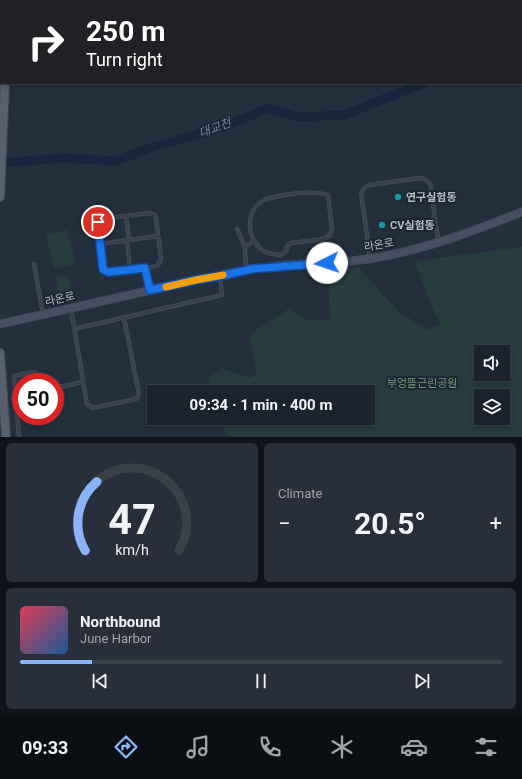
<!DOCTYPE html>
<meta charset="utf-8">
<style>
:root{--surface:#1b232e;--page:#282f3a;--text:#f1f3f6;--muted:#a0a4aa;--line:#39404a;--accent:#8ab4f8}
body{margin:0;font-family:Roboto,"Noto Sans KR",sans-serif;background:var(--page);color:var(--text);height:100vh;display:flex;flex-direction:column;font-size:15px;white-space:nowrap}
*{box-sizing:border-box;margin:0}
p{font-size:13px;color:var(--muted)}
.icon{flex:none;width:22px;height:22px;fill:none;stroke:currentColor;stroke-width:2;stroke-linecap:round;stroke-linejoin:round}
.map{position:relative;height:437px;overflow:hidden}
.panel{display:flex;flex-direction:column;gap:6px;padding:6px;background:#0f1319;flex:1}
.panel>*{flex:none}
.banner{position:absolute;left:0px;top:0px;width:522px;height:84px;box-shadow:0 2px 6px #0003,0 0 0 1px var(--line);background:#202124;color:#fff;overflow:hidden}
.controls{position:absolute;left:474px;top:345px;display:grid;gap:8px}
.controls a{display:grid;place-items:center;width:36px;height:36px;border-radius:0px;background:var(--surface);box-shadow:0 2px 6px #0003,0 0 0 1px var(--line);font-size:20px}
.speed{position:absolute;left:12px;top:373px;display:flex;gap:8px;font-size:20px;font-weight:700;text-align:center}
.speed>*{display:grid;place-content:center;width:52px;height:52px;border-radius:50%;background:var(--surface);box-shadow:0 2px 6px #0003,0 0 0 1px var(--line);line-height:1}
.speed .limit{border:6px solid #d22;background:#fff;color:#111}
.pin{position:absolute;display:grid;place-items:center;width:34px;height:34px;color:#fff;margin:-17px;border:2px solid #fff;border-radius:50%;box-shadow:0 1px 4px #0007}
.me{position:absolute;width:44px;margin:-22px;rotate:266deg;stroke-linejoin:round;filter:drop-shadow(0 0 3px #0008)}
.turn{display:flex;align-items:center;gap:14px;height:84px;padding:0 20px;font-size:18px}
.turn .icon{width:52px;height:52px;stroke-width:2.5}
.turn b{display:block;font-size:28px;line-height:34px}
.big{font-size:30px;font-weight:700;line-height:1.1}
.panel .card{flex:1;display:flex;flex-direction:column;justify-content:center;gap:6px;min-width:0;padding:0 14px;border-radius:6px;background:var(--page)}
.panel .dial{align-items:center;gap:0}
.dial svg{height:104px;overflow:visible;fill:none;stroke:var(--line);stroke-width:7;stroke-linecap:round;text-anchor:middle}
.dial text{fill:var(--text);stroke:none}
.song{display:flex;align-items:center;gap:12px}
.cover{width:48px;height:48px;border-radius:6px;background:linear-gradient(135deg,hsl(350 70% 55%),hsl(210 70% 35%))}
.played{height:4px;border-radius:2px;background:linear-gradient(90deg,var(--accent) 15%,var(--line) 15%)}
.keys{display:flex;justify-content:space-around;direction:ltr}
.heat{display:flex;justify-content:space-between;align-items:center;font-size:22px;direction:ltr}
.panel .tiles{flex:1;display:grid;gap:6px;grid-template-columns:1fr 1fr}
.card:last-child{grid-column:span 2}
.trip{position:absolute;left:147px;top:385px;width:228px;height:40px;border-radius:0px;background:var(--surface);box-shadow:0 2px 6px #0003,0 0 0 1px var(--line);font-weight:700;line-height:40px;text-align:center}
.tab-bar{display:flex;height:64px;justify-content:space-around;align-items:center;background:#0b0e12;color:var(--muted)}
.tab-bar .icon{width:28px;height:28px}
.tab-bar .on{color:var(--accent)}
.tab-bar b{font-size:18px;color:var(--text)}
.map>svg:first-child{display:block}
.green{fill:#263c3f;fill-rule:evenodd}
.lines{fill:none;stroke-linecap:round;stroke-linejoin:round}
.river{stroke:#17263c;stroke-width:9}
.service-casing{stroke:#414a57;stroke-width:4.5}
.secondary-casing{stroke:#414a57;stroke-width:9}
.primary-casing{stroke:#414a57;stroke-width:10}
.service{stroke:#38414e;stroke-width:2.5}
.secondary{stroke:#465061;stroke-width:7}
.primary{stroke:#56606e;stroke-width:8}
.route-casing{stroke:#114b97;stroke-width:10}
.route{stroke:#1a73e8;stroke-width:7}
.slow{stroke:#f59e0b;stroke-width:7}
.culture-dot{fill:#0f9aa8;stroke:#1d2633;stroke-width:1.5}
.labels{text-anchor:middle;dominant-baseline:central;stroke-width:4;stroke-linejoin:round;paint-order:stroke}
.poi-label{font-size:11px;font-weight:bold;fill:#b4bcc9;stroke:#1d2633;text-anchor:start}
.street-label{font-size:11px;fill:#b4bcc9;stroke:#1d2633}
.park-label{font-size:11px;fill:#6b9a76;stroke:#1d2633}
.water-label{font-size:12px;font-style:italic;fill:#6d86a8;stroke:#1d2633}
</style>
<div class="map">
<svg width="522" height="437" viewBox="0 0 522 437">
<rect width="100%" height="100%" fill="#242f3e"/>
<g class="green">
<path d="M100,0H522V18L521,19V1H101Z"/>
<path d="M67,230L76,264L54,269L46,235Z"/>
<path d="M522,247V437H228V436L219,418H368V392H210L209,378L222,368L250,378L256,375L250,334L290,308L305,320H331L329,301L330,271L359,268L399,312L428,330L440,324L428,298L415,261ZM481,352H503V374H481ZM481,396H503V418H481Z"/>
<path d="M68,274L72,292L59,295L55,277Z"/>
</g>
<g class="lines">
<g class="river">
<path d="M521,62H522"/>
<path d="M0,163L65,158L115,161L153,147L202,133L248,117L268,108L297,117L344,115L424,83"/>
</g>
<defs>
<g id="service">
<path d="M149,213L155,215L156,217L161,259C160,262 160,263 158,265C152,269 118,271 109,272L106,271L103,269L98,225L100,220L102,219Z"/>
<path d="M126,216L129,239"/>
<path d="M237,229L245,247L246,270"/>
<path d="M324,239L292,243L288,245L286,251L281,255C274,254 266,254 261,249C245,237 246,208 265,200C275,195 304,192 316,193C320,193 324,194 328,195L332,229L329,236L324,239L326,262"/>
<path d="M127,240L130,270"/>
<path d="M100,244L158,236"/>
<path d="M245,247L254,241"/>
<path d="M370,257L361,193L364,188L369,185L420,178C426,179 428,181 431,186L435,221L439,242"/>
<path d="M34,264L43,314"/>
<path d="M145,268L150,290"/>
<path d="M71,309L87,404L92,408L136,399L139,394L124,318"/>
<path d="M74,329L222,295L220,277"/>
<path d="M55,387H59L83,382"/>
<path d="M19,437L14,376L35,372L38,382"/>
</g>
<path id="secondary" d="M0,324L196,280C213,277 229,273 246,270C259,268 273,267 286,265C317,263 349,263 380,257C429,248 476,230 522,212"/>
<g id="primary">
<path d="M5,1V0"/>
<path d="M12,1V0"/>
<path d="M0,64L1,51"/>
<path d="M0,197L5,83"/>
<path d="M0,353L6,437"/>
</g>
</defs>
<use href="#service" class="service-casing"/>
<use href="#secondary" class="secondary-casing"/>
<use href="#primary" class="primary-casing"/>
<use href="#service" class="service"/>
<use href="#secondary" class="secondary"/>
<use href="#primary" class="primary"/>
</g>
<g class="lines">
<defs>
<path id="route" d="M98,222V225L103,269L106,271L109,272L145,268L150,290L196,280L220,276L252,269L327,263"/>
</defs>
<use href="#route" class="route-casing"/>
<use href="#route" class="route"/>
<path class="slow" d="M166,287L196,280L223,275"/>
</g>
<g class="culture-dot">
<circle cx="398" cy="197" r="4"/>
<circle cx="382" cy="225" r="4"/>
</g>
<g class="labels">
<g class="poi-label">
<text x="406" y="197">연구실험동</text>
<text x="390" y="225">CV실험동</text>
</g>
<g class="street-label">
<text transform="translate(379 245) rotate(-10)">라온로</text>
<text transform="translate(60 299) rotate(-13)">라온로</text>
</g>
<g class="park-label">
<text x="422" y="383">부엉뜰근린공원</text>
</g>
<g class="water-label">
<text transform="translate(215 128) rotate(-20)">대교천</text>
</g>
</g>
</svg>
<div class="controls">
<a><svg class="icon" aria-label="sound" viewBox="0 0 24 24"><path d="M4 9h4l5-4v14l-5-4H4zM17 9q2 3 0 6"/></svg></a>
<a><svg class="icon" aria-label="layers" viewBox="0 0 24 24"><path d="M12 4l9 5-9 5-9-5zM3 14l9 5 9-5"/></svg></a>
</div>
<div class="speed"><div class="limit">50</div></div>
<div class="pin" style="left:98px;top:222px;background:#d93025"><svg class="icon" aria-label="arrive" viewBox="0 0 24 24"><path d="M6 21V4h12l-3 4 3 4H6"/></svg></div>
<svg class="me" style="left:327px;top:263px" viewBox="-20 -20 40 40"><circle r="19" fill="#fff"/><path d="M0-13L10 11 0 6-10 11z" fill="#1a73e8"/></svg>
<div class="trip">09:34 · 1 min · 400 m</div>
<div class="banner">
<div class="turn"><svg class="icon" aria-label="right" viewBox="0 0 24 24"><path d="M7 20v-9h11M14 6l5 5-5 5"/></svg><div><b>250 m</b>Turn right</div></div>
</div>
</div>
<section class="panel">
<div class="tiles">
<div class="card dial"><svg viewBox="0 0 100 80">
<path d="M14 69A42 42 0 1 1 86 69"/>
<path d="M14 69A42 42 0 0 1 23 16" stroke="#8ab4f8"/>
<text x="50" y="56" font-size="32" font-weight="700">47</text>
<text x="50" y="72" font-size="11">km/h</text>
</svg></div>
<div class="card"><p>Climate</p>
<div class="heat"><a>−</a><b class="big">20.5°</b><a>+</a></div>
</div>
<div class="card">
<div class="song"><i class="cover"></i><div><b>Northbound</b><p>June Harbor</p></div></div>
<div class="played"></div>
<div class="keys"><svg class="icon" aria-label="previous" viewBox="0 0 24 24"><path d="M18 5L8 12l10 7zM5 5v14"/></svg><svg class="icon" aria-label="pause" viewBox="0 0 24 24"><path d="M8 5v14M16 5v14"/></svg><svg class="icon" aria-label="next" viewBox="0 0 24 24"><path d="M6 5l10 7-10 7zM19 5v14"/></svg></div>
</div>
</div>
</section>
<nav class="tab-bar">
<b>09:33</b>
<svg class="icon on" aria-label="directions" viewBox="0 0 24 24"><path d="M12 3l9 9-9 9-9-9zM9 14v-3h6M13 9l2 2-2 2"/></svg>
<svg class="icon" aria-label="music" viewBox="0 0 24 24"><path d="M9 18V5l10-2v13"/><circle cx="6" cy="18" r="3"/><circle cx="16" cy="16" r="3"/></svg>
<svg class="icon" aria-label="phone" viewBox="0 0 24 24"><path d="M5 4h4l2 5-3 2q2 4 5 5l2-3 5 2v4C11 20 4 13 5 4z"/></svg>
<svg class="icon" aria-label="climate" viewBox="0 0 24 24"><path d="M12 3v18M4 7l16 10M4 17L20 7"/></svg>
<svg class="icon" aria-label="car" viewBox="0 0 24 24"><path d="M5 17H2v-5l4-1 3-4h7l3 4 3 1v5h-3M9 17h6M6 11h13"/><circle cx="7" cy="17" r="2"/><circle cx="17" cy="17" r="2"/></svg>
<svg class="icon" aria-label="filters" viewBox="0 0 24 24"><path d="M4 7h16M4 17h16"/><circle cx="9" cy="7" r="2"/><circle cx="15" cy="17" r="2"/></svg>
</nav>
